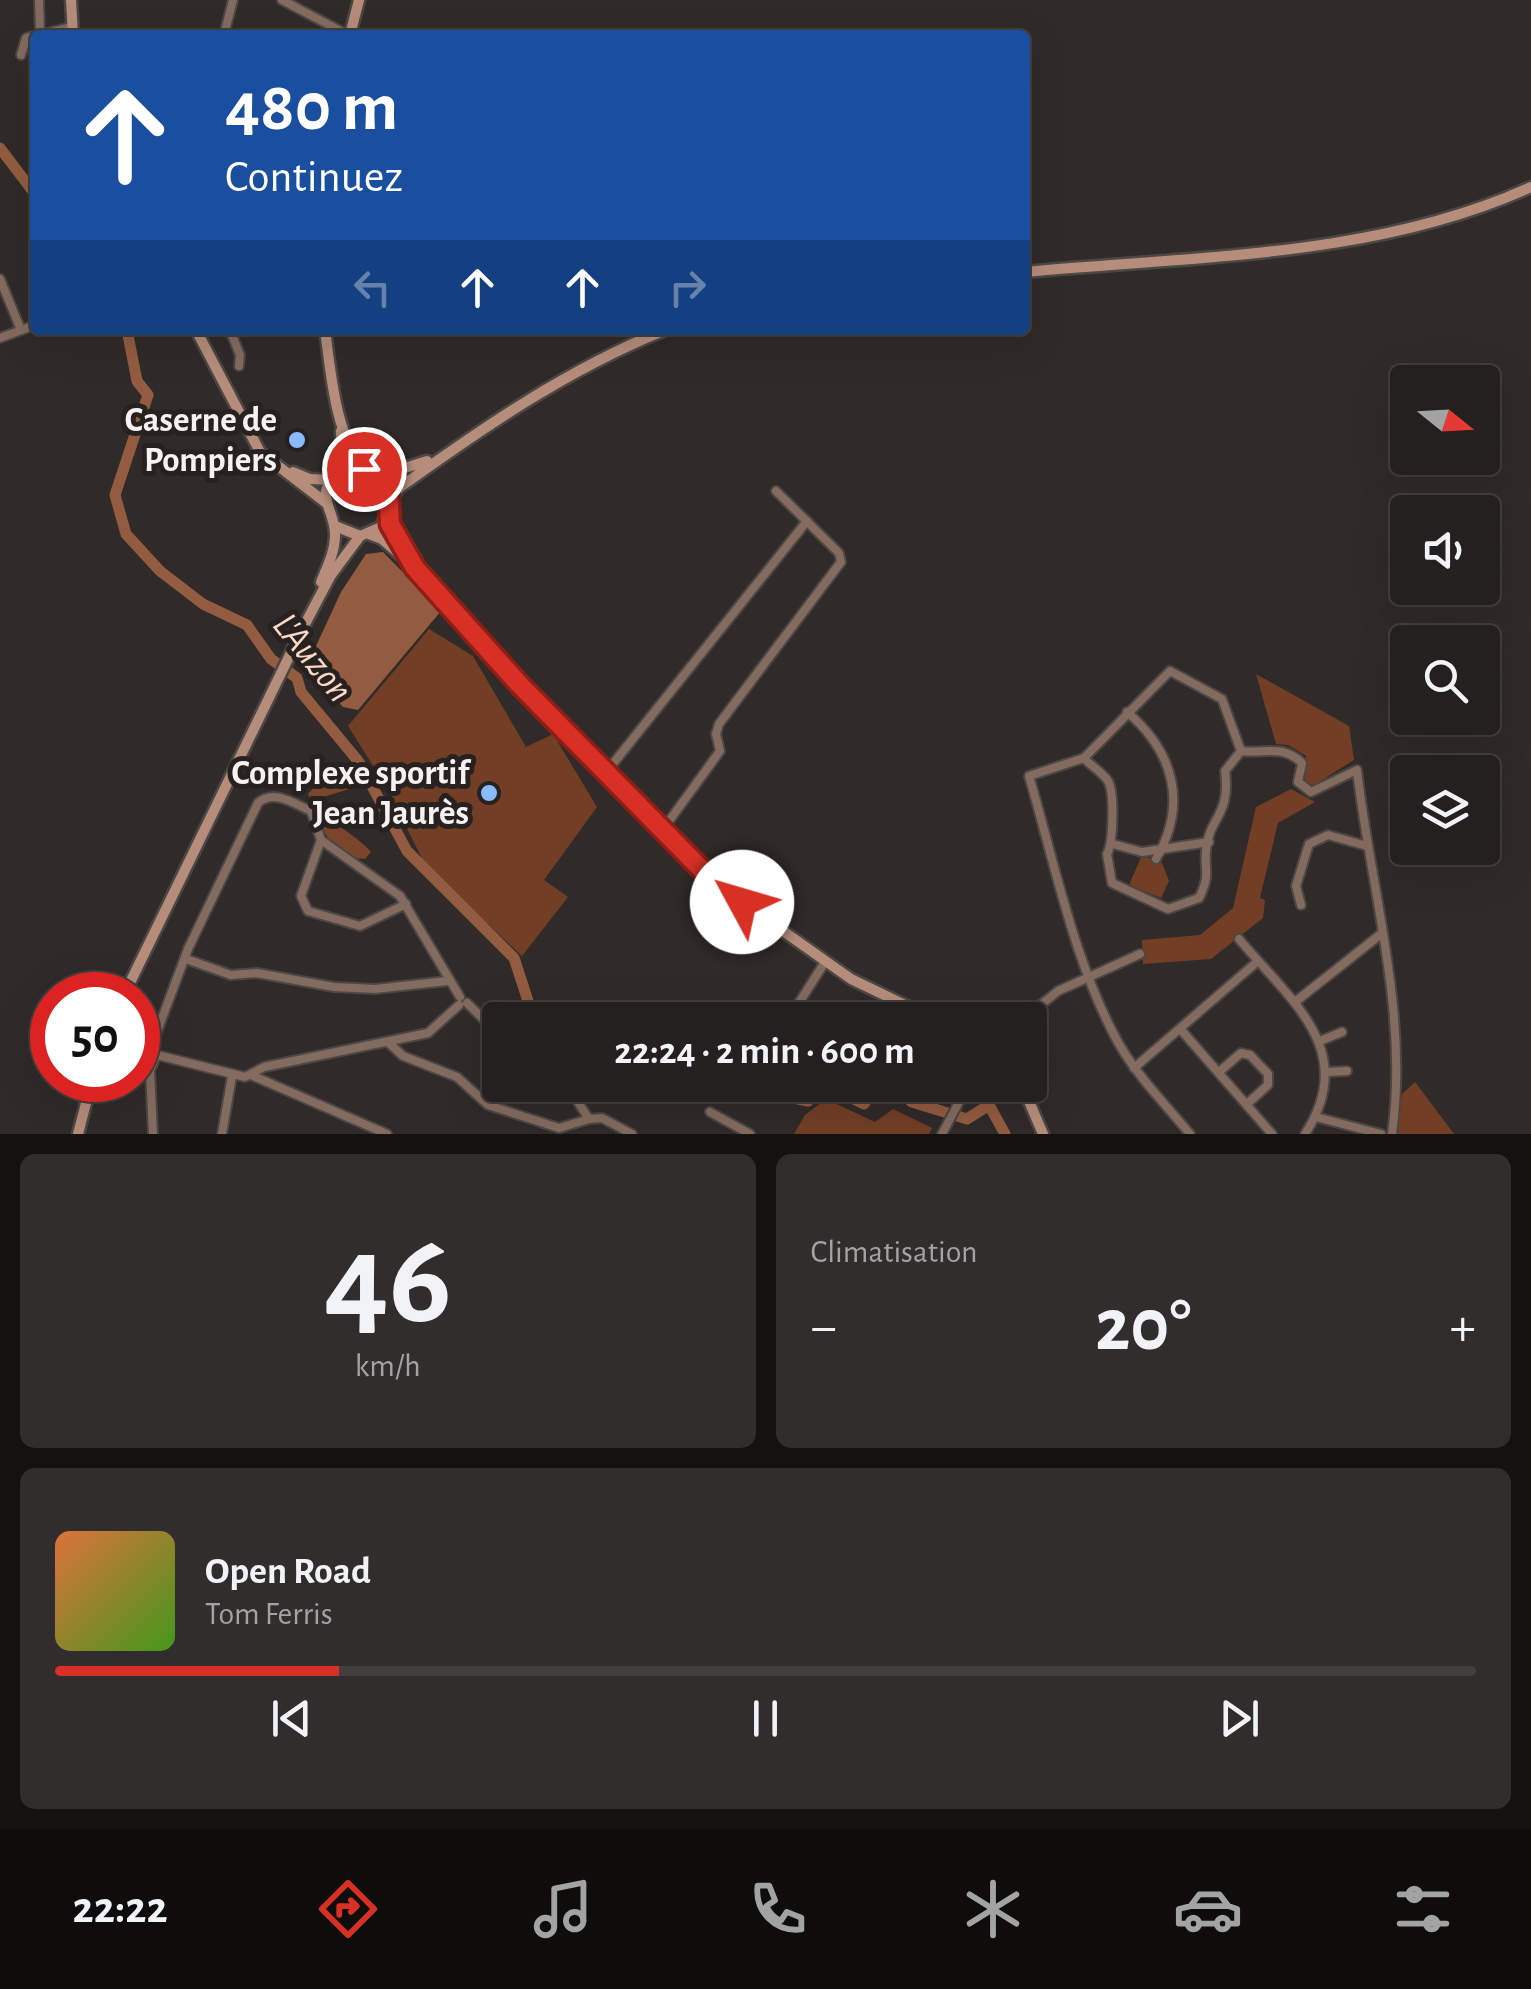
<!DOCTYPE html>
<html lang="fr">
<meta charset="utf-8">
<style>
:root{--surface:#24201f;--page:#302d2c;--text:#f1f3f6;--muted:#a3a3a4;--line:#413e3d;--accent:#d93025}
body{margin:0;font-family:"Alegreya Sans",sans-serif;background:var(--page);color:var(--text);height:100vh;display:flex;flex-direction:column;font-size:38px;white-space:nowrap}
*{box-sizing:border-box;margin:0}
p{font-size:32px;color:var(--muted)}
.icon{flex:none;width:55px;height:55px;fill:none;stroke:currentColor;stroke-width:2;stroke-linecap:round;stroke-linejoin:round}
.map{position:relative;height:1134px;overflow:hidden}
.details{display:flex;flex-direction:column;gap:20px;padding:20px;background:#141211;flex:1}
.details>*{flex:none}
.hud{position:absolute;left:30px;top:30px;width:1000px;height:305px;border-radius:10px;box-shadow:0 10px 40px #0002,0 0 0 2px var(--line);background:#1a4fa0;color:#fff;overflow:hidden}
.needle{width:65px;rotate:108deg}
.controls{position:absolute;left:1390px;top:365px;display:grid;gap:20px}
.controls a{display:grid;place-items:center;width:110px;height:110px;border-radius:10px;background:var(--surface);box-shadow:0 10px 40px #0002,0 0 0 2px var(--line);font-size:50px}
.speed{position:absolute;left:30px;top:972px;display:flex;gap:20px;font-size:50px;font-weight:700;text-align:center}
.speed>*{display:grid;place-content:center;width:130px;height:130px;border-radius:50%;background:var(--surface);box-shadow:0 10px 40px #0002,0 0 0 2px var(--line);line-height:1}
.speed .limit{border:15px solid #d22;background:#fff;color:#111}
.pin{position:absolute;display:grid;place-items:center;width:85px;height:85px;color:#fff;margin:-42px;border:5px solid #fff;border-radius:50%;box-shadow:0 2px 10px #0007}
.me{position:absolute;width:110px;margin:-55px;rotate:309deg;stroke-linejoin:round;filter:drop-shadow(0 0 8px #0008)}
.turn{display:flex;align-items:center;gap:35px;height:210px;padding:0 30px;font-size:45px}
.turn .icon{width:130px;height:130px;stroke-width:2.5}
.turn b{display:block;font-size:70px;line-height:85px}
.lanes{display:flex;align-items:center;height:95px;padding:0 30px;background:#0003;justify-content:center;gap:50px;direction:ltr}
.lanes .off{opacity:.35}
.big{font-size:75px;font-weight:700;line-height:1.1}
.details .card{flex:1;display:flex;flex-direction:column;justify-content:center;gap:15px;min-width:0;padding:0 35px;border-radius:15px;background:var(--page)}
.details .dial{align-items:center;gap:0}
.dial b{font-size:130px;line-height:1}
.song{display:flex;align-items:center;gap:30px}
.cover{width:120px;height:120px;border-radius:15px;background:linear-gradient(135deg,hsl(20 70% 55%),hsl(100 70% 35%))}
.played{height:10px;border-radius:5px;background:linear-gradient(90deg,var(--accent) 20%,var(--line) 20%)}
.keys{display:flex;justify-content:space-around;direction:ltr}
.heat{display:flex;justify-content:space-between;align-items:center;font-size:55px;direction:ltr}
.details .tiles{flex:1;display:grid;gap:20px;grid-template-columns:1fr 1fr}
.card:last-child{grid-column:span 2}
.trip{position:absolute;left:482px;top:1002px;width:565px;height:100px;border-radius:10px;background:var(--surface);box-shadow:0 10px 40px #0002,0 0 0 2px var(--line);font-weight:700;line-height:100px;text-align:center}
.menu{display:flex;height:160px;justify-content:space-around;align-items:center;background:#0e0d0c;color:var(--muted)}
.menu .icon{width:70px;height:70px}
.menu .selected{color:var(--accent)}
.menu b{font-size:45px;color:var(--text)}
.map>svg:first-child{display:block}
.green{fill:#723e25}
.forest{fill:#7a452b}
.water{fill:#935c41}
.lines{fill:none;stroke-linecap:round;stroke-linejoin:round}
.river{stroke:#935c41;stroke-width:11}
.street-casing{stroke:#4c4745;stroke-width:12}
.secondary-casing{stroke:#4c4745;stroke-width:15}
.street{stroke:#846b5f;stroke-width:8}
.secondary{stroke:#b68d7b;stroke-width:10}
.route-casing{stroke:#8d1f18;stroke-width:25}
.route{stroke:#d93025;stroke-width:18}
.poi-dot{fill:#89bafc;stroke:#272220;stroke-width:4}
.labels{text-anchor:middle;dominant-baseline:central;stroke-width:10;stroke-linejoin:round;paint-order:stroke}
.poi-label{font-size:35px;font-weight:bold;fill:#f6f2f1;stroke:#272220;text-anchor:end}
.water-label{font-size:38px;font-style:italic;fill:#fad7c7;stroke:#272220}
</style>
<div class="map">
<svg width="1531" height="1134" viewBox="0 0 1531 1134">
<rect width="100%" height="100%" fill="#302b29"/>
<g class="green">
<path d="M429,629L473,656L526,747L553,734L597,807L544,880L568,897L522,956L426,866L382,780L348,726Z"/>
<path d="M1256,674L1349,726L1354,760L1314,785L1305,783L1306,756L1288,745L1276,744Z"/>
<path d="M1291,789L1315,802L1278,823L1260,898L1265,900L1263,918L1211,959L1143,964L1142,940L1200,935L1233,908L1256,807Z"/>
<path d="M1142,855L1162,863L1169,881L1161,898L1129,885Z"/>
<path d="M1415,1082L1454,1134H1397L1402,1094Z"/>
<path d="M826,1099L875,1122L893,1109L932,1128L929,1134H794L805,1115Z"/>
</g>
<path class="forest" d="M349,768L357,779L356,787L323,797C329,828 352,830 371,852L365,859C329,858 319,821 308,794L326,773Z"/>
<path class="water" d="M383,552L441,611L358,710L343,707L312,672L310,659L341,592L366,554Z"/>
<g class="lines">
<g class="river">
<path d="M0,148L35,194"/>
<path d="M127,330L137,381L148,395L115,495L126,534L160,571L203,604L247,625L271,659L297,678L301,692L359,762L407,851L514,958L531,1010L545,1020"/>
<path d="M767,1085L778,1095L808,1101L814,1085"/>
<path d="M826,1085L864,1104L869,1096L896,1088L912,1102L967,1119L989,1105L1005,1134"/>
</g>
<defs>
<g id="street">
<path d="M39,0L40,32"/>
<path d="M282,0L348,35"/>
<path d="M224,35L233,0"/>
<path d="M21,55L26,38L72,27"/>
<path d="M0,279L21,330"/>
<path d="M230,330L240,355L239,366"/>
<path d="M0,338L35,325"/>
<path d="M1127,712C1174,752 1188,804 1156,859"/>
<path d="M1084,758C1090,765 1103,773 1108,781C1115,793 1113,844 1107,854L1112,883L1168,909L1199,898C1211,874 1204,872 1206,850C1209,817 1231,816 1225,771L1241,751"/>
<path d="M608,770L807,521"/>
<path d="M664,828L720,751L716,734L719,724L841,562L839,553L776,491"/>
<path d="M321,840L301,896L308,911L360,926L406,904"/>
<path d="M1113,844L1142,852L1209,842"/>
<path d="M1301,905L1296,886L1309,844L1328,835L1367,846"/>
<path d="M1239,939C1289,999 1360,1050 1305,1134"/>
<path d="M186,959L231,975L257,973L334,987L375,989L447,981"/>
<path d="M1295,1002L1381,934"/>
<path d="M467,1003L500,1035"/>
<path d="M459,1005L428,1033L264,1067L245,1077L149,1053L188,949L258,803C274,789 293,803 311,811L321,840L400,896L460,997"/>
<path d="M788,1020L825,962"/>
<path d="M906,1020L913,1010"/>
<path d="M1022,1020L1058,991L1140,954"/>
<path d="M1182,1031L1272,1134"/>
<path d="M1320,1041L1342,1032"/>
<path d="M390,1044L403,1056L457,1077L488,1105L559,1128L589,1119"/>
<path d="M1134,1068L1258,961"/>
<path d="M1219,1072L1241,1053L1250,1055L1268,1074V1085L1247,1104"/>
<path d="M1326,1072L1347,1071"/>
<path d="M251,1075L387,1134"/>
<path d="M557,1085L576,1099L589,1119L602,1118L632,1134"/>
<path d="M710,1112L750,1134"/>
<path d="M1316,1117L1381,1134"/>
<path d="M153,1134L150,1070L156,1057"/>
<path d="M222,1134L232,1076"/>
<path d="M942,1134L968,1085"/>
<path d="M1190,1134C1166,1105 1138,1077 1119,1044C1074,963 1055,864 1029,776L1084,758L1170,671L1222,699L1241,751C1265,754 1283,744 1302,763L1298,782L1311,792L1357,770C1371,891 1409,1013 1392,1134"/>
</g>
<g id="secondary">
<path d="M71,0L73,35"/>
<path d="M350,35L359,0"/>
<path d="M1025,272C1193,256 1375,258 1531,187"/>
<path d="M196,330L260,452L325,502"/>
<path d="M325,330C331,373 335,435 364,469"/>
<path d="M341,431L342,473"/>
<path d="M293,472L310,479L334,480"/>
<path d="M379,476L427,461"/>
<path d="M392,499L399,488C484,427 568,369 665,330"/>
<path d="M390,516L389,523L410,559"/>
<path d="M369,534L382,539L415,568L498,662L718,885L851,979L936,1020"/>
<path d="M321,582C327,567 335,552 335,535C336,508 305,487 352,469L379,476L392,499L381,527L360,536L335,526"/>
<path d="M124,995L305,624L331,575L360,536"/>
<path d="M1022,1085L1043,1134"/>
<path d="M78,1134L92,1080"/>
</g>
</defs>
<use href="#street" class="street-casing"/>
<use href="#secondary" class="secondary-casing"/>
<use href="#street" class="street"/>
<use href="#secondary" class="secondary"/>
</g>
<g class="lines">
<defs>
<path id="route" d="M364,469L388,486L390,524L415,568L519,684L718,886L742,902"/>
</defs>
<use href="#route" class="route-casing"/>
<use href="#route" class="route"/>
</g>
<g class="poi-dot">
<circle cx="297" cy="440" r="10"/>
<circle cx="489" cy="793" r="10"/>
</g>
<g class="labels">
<g class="poi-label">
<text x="277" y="420">Caserne de<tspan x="277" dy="40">Pompiers</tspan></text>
<text x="469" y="773">Complexe sportif<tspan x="469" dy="40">Jean Jaurès</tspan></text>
</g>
<g class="water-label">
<text transform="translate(312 658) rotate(51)">L'Auzon</text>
</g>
</g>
</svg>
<div class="controls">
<a><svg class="needle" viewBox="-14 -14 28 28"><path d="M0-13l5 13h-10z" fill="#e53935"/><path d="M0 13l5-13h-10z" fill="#a3a3a4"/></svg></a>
<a><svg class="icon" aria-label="sound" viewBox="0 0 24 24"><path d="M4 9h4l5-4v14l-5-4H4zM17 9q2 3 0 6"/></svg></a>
<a><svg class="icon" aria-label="search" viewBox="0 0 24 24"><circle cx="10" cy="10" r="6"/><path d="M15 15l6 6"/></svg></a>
<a><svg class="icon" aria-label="layers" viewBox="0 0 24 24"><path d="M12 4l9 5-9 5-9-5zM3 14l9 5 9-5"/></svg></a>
</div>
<div class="speed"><div class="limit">50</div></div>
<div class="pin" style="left:364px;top:469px;background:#d93025"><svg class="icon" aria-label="arrive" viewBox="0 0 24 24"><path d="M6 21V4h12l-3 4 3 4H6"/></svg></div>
<svg class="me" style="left:742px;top:902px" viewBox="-20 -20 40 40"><circle r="19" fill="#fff"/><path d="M0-13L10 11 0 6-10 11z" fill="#d93025"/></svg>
<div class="trip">22:24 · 2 min · 600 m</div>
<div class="hud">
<div class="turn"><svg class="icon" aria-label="ahead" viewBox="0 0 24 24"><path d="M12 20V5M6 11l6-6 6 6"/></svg><div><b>480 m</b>Continuez</div></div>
<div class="lanes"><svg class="icon off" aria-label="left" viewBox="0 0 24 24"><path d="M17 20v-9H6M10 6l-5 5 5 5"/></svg><svg class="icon" aria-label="ahead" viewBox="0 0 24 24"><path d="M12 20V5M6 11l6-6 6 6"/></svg><svg class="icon" aria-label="ahead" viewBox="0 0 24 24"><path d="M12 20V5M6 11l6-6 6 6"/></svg><svg class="icon off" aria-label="right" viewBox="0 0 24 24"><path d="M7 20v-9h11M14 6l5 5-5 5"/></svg></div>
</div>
</div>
<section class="details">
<div class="tiles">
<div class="card dial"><b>46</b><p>km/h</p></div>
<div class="card"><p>Climatisation</p>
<div class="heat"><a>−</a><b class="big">20°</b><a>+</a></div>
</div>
<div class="card">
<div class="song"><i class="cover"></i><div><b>Open Road</b><p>Tom Ferris</p></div></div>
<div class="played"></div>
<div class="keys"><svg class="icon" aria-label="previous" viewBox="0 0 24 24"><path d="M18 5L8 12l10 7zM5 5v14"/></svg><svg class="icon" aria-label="pause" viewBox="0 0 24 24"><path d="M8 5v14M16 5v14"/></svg><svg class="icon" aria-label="next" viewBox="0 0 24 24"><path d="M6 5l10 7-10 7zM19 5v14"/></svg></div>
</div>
</div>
</section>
<nav class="menu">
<b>22:22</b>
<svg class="icon selected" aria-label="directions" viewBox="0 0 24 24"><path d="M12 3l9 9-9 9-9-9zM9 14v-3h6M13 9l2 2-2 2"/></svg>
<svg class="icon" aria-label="music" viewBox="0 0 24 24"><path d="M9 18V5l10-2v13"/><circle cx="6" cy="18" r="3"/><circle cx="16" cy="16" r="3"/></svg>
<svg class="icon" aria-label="phone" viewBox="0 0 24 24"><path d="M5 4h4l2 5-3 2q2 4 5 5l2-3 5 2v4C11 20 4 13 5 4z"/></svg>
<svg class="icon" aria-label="climate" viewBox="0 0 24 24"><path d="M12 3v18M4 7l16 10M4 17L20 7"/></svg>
<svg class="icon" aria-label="car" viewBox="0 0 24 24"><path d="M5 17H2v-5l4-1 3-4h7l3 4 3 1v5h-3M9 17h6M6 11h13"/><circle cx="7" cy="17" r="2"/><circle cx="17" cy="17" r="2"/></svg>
<svg class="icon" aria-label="filters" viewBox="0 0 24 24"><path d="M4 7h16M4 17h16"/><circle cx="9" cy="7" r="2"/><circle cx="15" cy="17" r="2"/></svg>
</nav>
